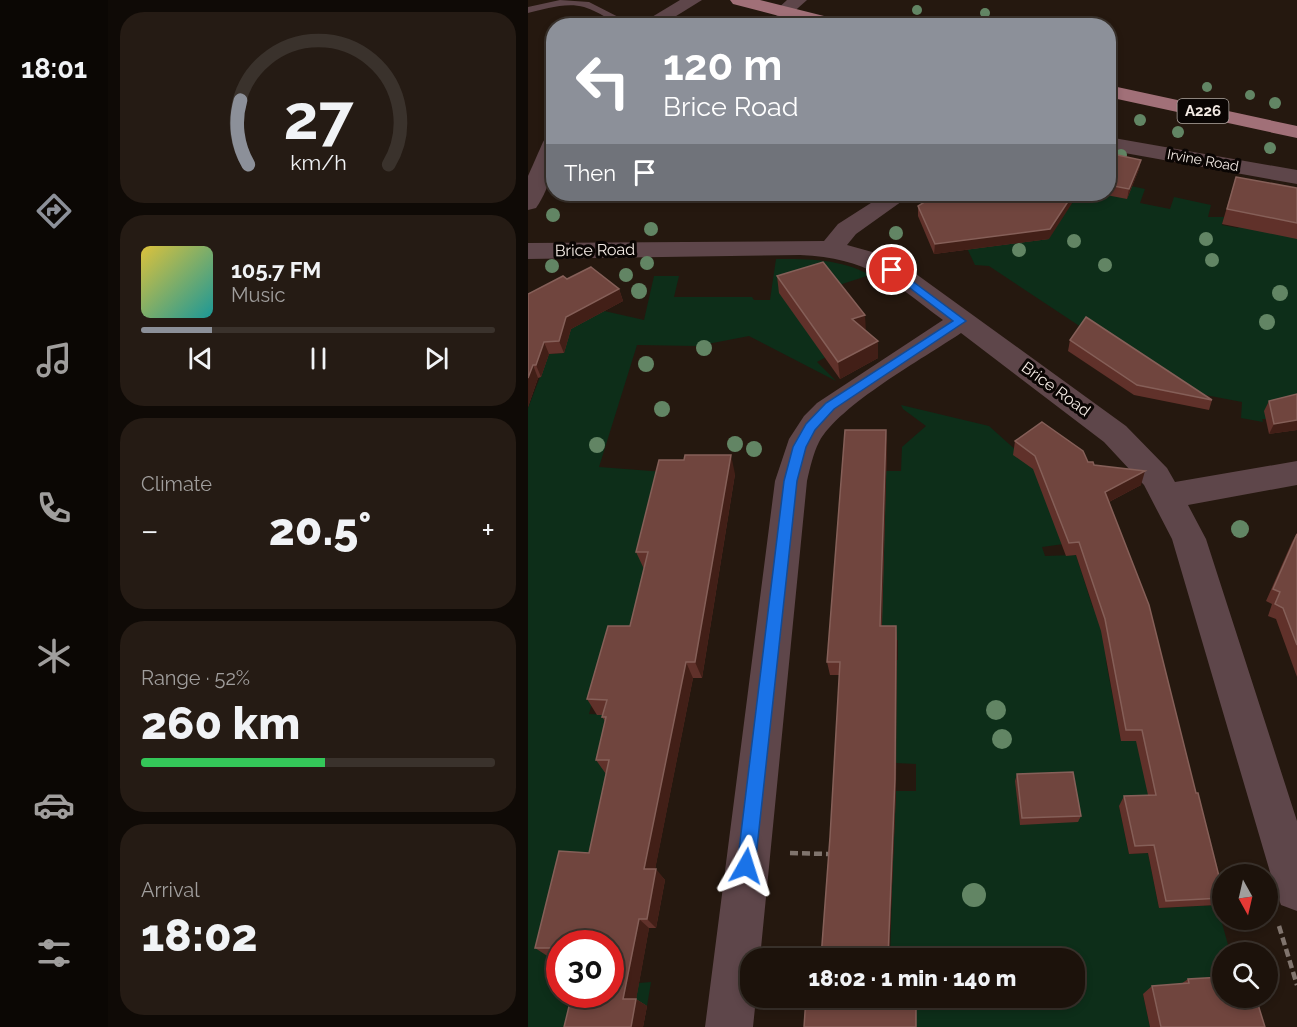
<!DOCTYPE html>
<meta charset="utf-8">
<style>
:root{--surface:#1c120b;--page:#251b14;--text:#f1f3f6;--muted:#a09e9d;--line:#3a322c;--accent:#8c9099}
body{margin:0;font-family:Raleway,sans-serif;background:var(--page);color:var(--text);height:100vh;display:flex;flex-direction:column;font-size:22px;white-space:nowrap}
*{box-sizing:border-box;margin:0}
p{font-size:20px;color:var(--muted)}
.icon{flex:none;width:33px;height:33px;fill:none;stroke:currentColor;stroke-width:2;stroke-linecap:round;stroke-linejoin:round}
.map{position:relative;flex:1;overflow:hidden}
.drawer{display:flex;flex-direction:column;gap:12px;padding:12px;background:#0f0a06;width:420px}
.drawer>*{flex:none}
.top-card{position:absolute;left:18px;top:18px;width:570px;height:183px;border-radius:24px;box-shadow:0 3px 9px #0003,0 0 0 2px var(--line);background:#8c9099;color:#fff;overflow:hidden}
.needle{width:39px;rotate:172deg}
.buttons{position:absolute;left:684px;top:864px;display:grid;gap:12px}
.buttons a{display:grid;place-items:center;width:66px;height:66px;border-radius:50%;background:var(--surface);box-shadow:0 3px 9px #0003,0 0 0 2px var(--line);font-size:30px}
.speed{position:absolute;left:18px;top:930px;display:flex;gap:12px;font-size:30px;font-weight:700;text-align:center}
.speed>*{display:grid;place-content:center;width:78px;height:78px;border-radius:50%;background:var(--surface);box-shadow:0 3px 9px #0003,0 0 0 2px var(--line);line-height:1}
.speed .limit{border:9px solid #d22;background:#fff;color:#111}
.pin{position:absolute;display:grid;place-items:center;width:51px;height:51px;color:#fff;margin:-26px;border:3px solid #fff;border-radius:50%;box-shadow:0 2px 6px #0007}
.me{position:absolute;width:66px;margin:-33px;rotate:6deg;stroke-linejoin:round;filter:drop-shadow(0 0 4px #0008)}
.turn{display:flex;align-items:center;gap:21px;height:126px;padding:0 18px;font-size:27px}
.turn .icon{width:78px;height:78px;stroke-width:2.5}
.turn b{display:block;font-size:42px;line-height:51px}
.then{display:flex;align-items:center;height:57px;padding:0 18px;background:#0003;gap:12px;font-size:22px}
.big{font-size:45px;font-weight:800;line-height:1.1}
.drawer .card{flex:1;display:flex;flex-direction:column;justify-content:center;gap:9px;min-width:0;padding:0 21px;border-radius:24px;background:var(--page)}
.drawer .dial{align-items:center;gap:0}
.dial svg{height:156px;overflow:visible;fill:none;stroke:var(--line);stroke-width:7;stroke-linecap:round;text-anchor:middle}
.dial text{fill:var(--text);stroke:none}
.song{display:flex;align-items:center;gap:18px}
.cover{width:72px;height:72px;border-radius:9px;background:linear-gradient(135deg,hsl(50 70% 55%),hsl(180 70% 35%))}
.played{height:6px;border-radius:3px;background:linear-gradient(90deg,var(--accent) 20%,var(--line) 20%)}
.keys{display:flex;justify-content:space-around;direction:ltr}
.heat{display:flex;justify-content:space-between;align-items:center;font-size:33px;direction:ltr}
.charge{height:9px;border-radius:4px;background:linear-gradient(90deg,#34c759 52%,var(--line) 0)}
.trip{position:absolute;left:212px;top:948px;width:345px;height:60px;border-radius:24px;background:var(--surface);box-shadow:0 3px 9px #0003,0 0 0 2px var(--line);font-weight:800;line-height:60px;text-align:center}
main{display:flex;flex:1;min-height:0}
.tabs{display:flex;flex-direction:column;width:108px;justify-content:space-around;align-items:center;background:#0b0704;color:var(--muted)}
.tabs .icon{width:42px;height:42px}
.tabs .active{color:var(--accent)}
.tabs b{font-size:27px;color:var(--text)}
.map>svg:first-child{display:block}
.green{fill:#0d2e19}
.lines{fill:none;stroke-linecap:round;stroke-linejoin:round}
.path{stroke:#80746d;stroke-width:4.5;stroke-dasharray:8 4;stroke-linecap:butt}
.service{fill:#5e464a;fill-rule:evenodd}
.minor{fill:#5e464a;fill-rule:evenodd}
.tertiary{fill:#5e464a;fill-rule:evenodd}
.primary{fill:#a17078;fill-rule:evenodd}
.tree{fill:#628564}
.wall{fill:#60312a}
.shaded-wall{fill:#421f17}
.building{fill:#70453e;stroke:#855f58;stroke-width:1.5}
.route{fill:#1a73e8;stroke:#114b97;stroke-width:1.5}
.labels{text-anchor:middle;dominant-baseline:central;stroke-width:6;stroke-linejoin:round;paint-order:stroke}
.far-street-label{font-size:14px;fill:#f4ebe5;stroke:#0a0503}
.shield{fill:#0a0503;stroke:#aea6a1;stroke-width:1.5}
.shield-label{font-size:15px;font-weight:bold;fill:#f4ebe5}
.street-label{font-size:16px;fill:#f4ebe5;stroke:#0a0503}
</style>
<main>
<nav class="tabs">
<b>18:01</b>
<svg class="icon active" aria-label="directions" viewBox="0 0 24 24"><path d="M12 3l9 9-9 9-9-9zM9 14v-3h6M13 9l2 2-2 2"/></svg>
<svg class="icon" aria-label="music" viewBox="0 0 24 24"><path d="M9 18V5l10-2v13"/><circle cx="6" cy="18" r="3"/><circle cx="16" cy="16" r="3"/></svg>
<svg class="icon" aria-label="phone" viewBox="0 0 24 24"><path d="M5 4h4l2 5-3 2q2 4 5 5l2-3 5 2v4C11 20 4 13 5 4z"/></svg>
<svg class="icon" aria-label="climate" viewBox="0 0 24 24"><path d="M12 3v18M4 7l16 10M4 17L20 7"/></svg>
<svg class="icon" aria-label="car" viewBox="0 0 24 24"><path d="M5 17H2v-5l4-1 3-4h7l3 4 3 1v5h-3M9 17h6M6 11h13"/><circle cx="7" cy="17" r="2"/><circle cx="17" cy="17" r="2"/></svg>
<svg class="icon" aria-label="filters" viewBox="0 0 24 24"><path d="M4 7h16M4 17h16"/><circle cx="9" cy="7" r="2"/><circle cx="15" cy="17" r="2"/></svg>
</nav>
<section class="drawer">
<div class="card dial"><svg viewBox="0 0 100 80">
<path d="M14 69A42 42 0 1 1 86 69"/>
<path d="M14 69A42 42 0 0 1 10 36" stroke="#8c9099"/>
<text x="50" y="56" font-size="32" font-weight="700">27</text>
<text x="50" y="72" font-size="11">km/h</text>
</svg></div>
<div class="card">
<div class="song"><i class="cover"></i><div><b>105.7 FM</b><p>Music</p></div></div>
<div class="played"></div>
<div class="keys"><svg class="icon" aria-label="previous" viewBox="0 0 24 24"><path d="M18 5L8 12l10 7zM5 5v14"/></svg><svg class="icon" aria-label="pause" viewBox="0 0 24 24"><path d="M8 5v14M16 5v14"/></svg><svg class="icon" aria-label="next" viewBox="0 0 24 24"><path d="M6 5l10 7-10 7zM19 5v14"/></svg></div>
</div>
<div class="card"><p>Climate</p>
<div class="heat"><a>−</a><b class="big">20.5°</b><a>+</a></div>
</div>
<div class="card"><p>Range · 52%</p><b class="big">260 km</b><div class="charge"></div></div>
<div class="card"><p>Arrival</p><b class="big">18:02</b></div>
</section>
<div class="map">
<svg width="769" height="1027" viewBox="0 0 769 1027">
<rect width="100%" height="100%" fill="#25180f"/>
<g class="green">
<path d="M584,182L617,189L612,203L642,209L646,197L683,205L680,217H696L694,225L710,228L712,219L769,218V399L745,419H734L735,422L713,418L714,402L667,393L553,327L461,266L447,265L429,227L465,194H580Z"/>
<path d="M248,259C281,259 313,259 342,275L308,286L305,353L289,362L308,381L221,336L169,346L109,345L71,467L163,474L147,570L65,699L61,714L88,715L129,802L34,907L22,957H31L32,994H82L83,958H115L111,983L123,982L119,1006L56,1005L51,1027H0V408L21,354L36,353L26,344L63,308L116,320L126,276H151L146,297H224L226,300H242Z"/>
<path d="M373,405L461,426L490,452L527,447L543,543L514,547L517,556L548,555L565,608L610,602L578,661L593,741L646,740L663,803L591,806L601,854L620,853L631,908L689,905L702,952H694V984L615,994L622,1027H388V998H546V958H362L367,791H388V764L368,763V694H351L352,660H370V640H353L358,471H373L374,447L398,426L375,409Z"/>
</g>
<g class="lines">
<g class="path">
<path d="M262,853L300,854"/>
<path d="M751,926L769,985"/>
</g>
<path class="service" d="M32,0L61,2L108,26C87,26 75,13 56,7C38,2 17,9 0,13V7Z"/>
<g class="minor">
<path d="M580,137L769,170V184L580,150Z"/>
<path d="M357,194H384L328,234L319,245L355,255L377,266L598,426L639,468L647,482L769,461V485L660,505L678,539L769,821V911L753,905L747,889L644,539L616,485L576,442L433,333C396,358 311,405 291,442C285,454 282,468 279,481L232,958H222V998H228L225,1027H177L247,481L261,439L276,416L289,403L415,320C363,281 340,258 272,255L0,259V243L296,241L310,224Z"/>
</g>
<g class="tertiary">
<path d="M152,0H174L132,26H109Z"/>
<path d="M259,0H279L261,16H249L246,12Z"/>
<path d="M26,136C26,162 24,185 8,208L0,210V176L15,142L18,137Z"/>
</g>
<g class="primary">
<path d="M202,0H232L320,22L322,26H289L205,4Z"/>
<path d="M580,85L769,126V138L580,97Z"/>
</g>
</g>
<g class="tree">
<circle cx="389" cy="10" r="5"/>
<circle cx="457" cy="13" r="5"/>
<circle cx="679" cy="87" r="5"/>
<circle cx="722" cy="95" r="5"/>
<circle cx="747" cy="103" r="6"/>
<circle cx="612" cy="120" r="6"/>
<circle cx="650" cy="132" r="6"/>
<circle cx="742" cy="148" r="6"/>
<circle cx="593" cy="155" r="6"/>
<circle cx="25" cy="215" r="7"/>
<circle cx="123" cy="229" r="7"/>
<circle cx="368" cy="233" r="7"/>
<circle cx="678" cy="239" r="7"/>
<circle cx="546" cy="241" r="7"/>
<circle cx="491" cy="250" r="7"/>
<circle cx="684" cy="260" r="7"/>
<circle cx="119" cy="263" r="7"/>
<circle cx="577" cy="265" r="7"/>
<circle cx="24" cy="266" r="7"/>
<circle cx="98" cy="275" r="7"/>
<circle cx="111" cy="291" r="8"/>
<circle cx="752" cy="293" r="8"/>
<circle cx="739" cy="322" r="8"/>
<circle cx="176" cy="348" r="8"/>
<circle cx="118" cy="364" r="8"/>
<circle cx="134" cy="409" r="8"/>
<circle cx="207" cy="444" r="8"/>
<circle cx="69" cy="445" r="8"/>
<circle cx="226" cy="449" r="8"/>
<circle cx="712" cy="529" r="9"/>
<circle cx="468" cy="710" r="10"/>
<circle cx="474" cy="739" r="10"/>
<circle cx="446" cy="895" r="12"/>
</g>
<g class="wall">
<path d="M580,153L613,160L611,169L599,199L573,194H580Z"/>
<path d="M708,177L769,188V239L694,224Z"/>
<path d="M390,206L521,239L406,254L390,216Z"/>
<path d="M249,276L338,331L350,341V358L312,379L251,293Z"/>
<path d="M39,279L91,289L95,301L43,329L36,353L21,354L13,377L10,378L0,407V294Z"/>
<path d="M542,340L684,400L681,410L606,395L540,351Z"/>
<path d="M769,394V430L741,434L736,411L741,401Z"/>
<path d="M358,430L359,445L354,626H368L369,640L368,791L361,958H293L302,837L312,675H302L299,662Z"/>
<path d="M487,441L560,462L613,485L581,502L668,793L694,888V900L689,905L631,908L620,853L601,854L591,806L596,796L620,795L608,741H593L573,631L548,555L538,556L505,469L485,455Z"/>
<path d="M207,474L174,678H165L127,869L137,880L128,928H121L108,999L119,1006L115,1027L82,944H32V957H21L7,948L61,853L78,774L68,760L77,721L74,717L75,715H69L59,699L102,626L116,569L108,552Z"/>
<path d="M769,533V677L748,619L740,616L744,604L738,601L764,542Z"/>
<path d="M489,774L553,816L550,822L492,825L487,781Z"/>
<path d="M660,979L737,1027H622L615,994L624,986L653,984Z"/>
</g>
<g class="shaded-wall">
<path d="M613,160L611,169L599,199L601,189Z"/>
<path d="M545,194H550L521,239L406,254L407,244Z"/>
<path d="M91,289L95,301L43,329L36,353L31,341L38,317Z"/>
<path d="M337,315L338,332L324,319Z"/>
<path d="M350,341V358L312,379L310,362Z"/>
<path d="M16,342L21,354L13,377L8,365Z"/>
<path d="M5,365L10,378L0,407V378Z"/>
<path d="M769,420V430L741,434L746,424Z"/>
<path d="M358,430L359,445L353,640L352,626Z"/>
<path d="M203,455L207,474L174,678L167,662Z"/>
<path d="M617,471L613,485L573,506L577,492Z"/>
<path d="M368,626V791L361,958H360Z"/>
<path d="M158,662L165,678L125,880L116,869Z"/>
<path d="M128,869L137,880L128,928L119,919Z"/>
<path d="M111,919L121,928L107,1006L95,999Z"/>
<path d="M108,999L119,1006L115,1027H103Z"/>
</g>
<g class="building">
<path d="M580,153L613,160L601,189L580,185Z"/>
<path d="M708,177L769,188V223L699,209Z"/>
<path d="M409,194H545L522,229L407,244L390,206Z"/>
<path d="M295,262L337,315L324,319L350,341L310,362L249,276Z"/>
<path d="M63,267L91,289L38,317L31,341L16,342L8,365H5L0,378V294L35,276L39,279Z"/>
<path d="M558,317L684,400L609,385L542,340Z"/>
<path d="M769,394V420L746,424L741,401Z"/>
<path d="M514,422L555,451L560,462H565L566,465L617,471L577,492L621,605L668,793H670L694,888V898L638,901L626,845L607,846L596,796L628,795L614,730H598L577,619L551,542L541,543L507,456L487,441Z"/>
<path d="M317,430H358L352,626H368L367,779L360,958H293L302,837L312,662H299Z"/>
<path d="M157,455H203L167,662H158L116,869H128L119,919H111L95,999H108L103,1027H36L44,994H82V944H32V948H7L31,851L61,853L81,760H68L78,717H74L79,700L59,699L80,626H102L120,552H108L131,460H156Z"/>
<path d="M769,534V645L755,608L747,604L752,592L745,589Z"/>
<path d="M545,772L553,816L494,818L489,774Z"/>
<path d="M694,977V998H728L737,1027H633L624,986L661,983L660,979Z"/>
<path d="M278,998H359L388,999V1027H276Z"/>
</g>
<path class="route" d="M364,266L438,321L306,409L287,430L278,447L269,481L227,866L225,872L218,875L212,872L209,866L256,481L265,447L278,424L298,403L425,321L361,272L359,270Z"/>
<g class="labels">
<g class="far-street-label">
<text transform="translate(675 160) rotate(10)">Irvine Road</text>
</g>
<rect class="shield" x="649.5" y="99" width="51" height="24" rx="4.5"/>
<g class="shield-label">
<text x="675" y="111">A226</text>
</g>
<g class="street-label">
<text transform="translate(67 250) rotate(-1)">Brice Road</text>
<text transform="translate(528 389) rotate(36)">Brice Road</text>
</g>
</g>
</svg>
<div class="buttons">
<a><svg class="needle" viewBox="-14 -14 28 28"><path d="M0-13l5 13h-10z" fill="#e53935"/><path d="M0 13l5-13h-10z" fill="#a09e9d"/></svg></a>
<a><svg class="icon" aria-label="search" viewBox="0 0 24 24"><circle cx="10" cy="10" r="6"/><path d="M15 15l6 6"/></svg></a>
</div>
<div class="speed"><div class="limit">30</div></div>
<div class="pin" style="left:364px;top:270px;background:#d93025"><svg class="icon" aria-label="arrive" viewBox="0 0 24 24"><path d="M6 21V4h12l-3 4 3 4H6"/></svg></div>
<svg class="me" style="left:218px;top:866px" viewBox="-20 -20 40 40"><path d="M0-17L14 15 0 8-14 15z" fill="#1a73e8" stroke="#fff" stroke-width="4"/></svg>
<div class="trip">18:02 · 1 min · 140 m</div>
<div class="top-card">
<div class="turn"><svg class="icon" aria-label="left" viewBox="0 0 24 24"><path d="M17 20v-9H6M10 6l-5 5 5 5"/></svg><div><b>120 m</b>Brice Road</div></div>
<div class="then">Then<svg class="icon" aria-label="arrive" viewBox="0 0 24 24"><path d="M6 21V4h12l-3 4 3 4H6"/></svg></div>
</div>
</div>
</main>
